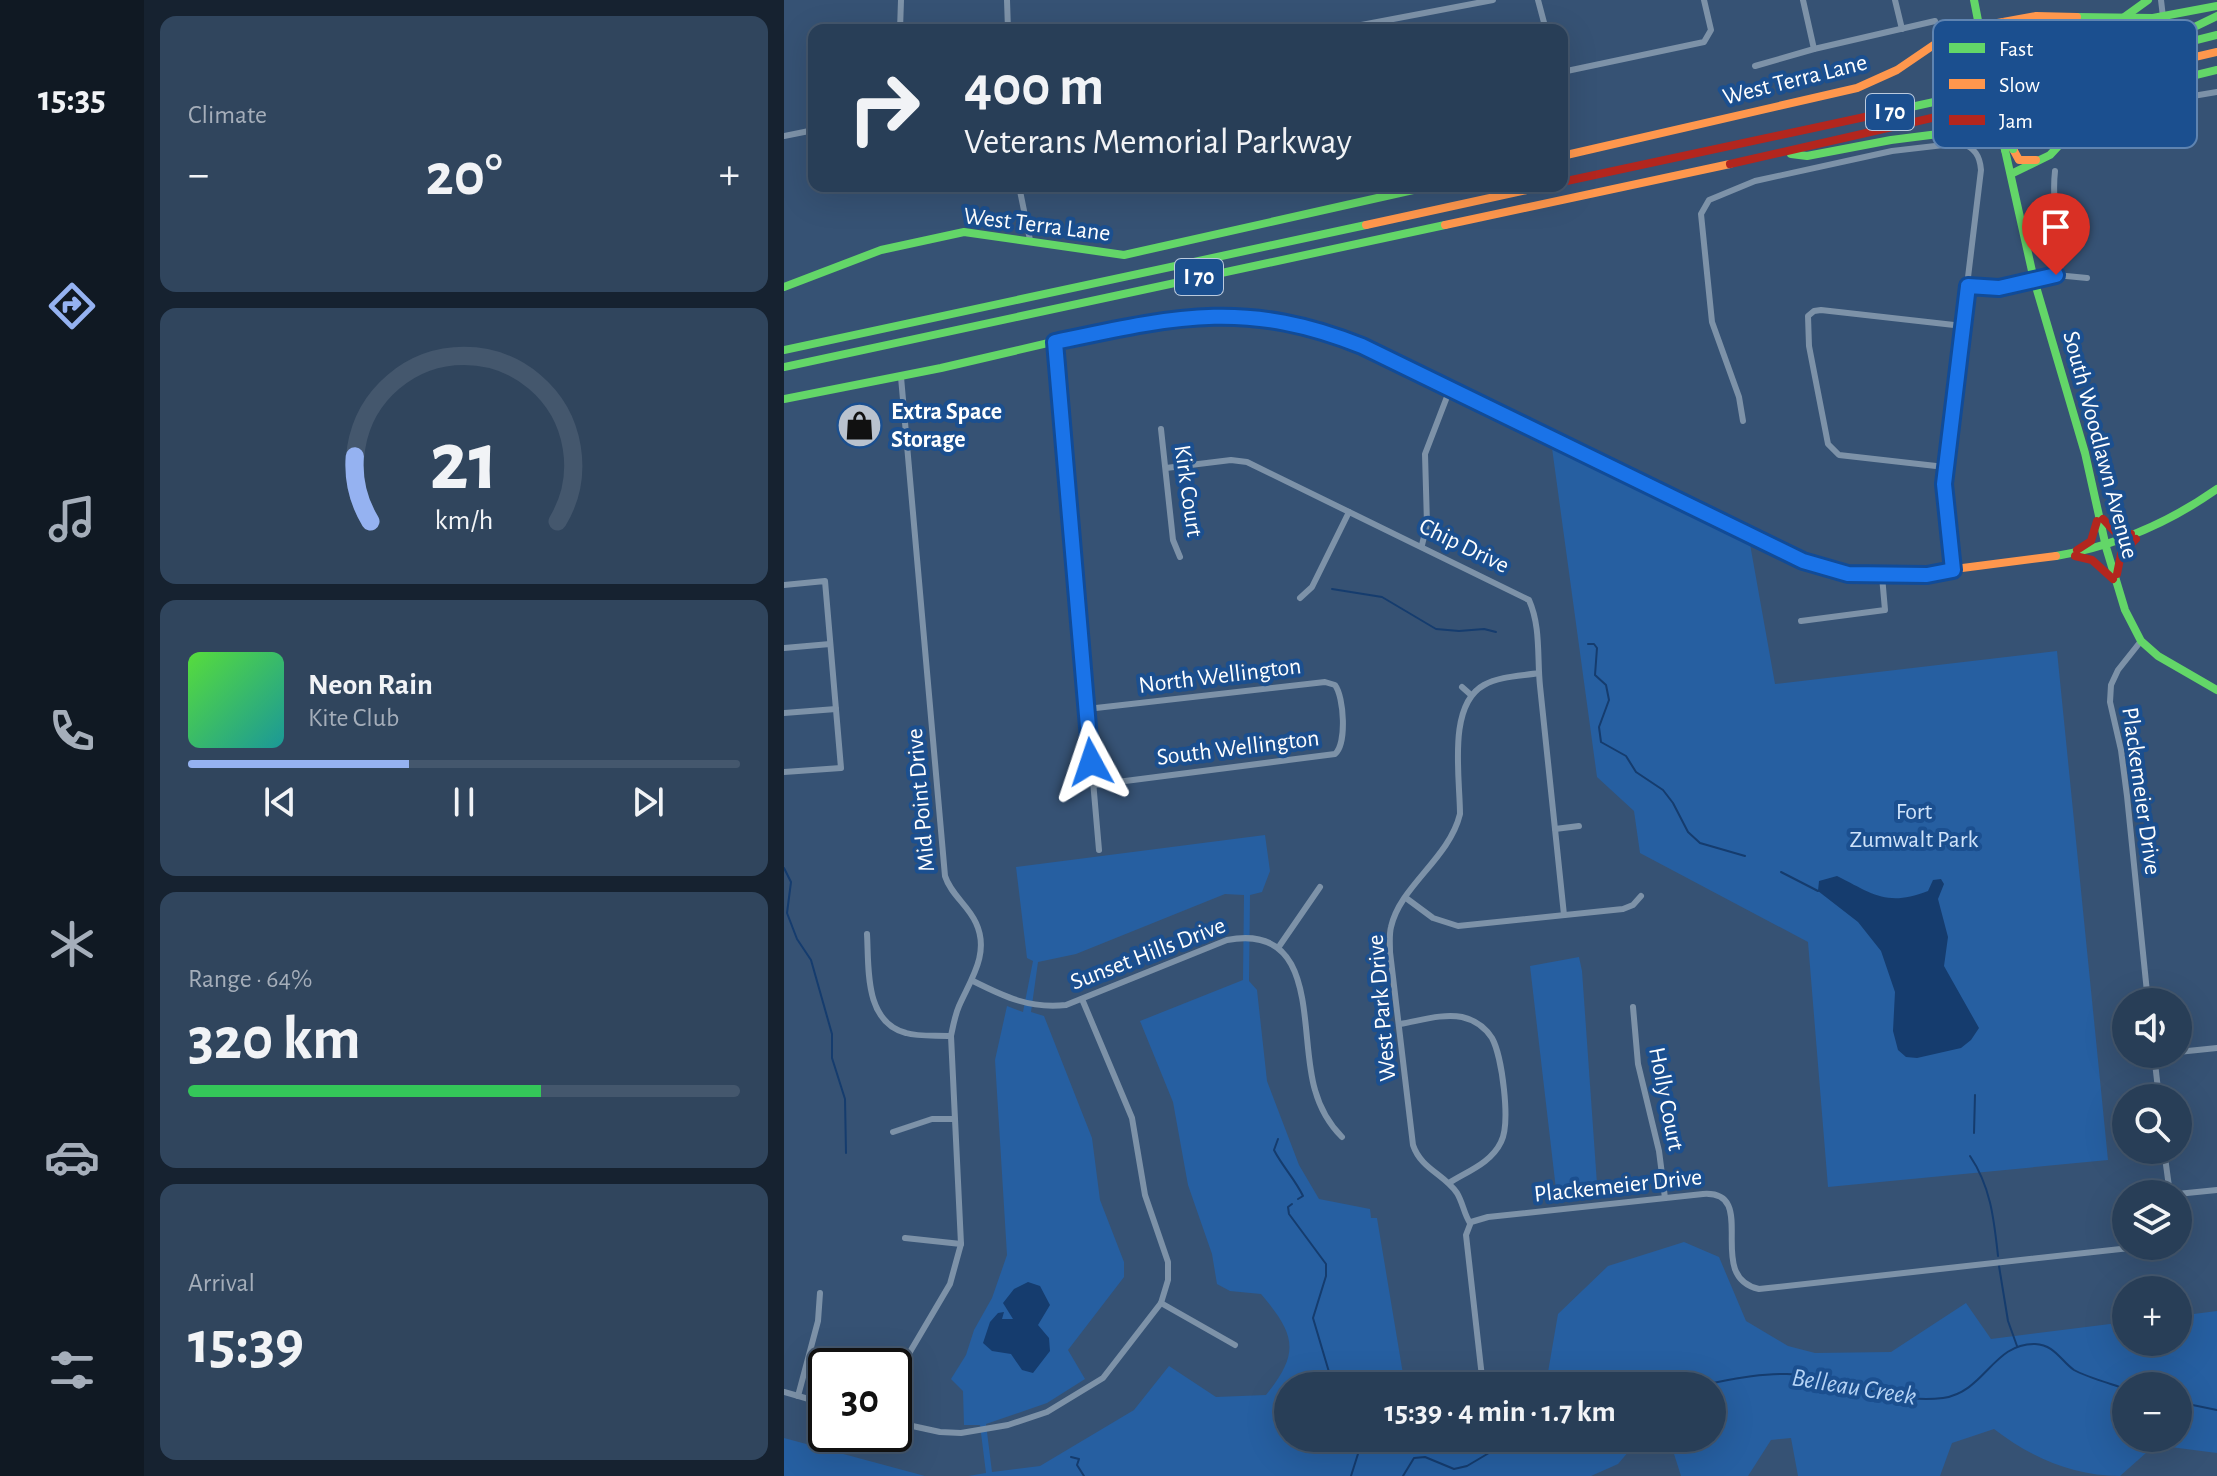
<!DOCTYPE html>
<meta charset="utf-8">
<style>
:root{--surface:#283e57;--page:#30455d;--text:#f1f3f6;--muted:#a5aeba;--line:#44576d;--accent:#95b2f1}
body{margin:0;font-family:"Alegreya Sans",sans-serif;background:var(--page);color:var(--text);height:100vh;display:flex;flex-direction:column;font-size:30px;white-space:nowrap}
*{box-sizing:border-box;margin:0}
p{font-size:26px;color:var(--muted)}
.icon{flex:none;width:44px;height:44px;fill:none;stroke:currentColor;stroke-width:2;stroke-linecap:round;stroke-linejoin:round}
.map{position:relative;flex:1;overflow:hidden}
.side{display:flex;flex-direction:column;gap:16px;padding:16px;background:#162230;width:640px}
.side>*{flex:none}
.top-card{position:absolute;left:24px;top:24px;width:760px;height:168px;border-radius:16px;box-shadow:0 8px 32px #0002,0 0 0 2px var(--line);background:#283e57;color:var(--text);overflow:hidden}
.buttons{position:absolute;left:1328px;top:988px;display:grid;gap:16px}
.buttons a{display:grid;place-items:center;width:80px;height:80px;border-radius:50%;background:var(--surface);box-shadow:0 8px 32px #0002,0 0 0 2px var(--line);font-size:40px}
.speed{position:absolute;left:24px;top:1348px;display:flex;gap:16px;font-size:40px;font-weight:700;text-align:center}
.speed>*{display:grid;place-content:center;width:104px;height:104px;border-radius:50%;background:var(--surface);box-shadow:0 8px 32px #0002,0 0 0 2px var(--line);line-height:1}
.speed .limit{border:4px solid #111;border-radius:12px;background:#fff;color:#111}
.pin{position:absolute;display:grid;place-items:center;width:68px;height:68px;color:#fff;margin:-82px -34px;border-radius:50% 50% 50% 0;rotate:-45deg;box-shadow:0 0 8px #0007}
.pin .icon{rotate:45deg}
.me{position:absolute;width:88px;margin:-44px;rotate:355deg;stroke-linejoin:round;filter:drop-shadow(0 0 6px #0008)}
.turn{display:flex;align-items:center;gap:28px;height:168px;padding:0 24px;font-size:36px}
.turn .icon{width:104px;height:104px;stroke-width:2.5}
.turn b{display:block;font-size:56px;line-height:68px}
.big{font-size:60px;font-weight:600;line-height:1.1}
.side .widget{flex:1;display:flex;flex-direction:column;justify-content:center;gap:12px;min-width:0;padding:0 28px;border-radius:16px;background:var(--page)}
.side .dial{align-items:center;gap:0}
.dial svg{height:208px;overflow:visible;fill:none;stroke:var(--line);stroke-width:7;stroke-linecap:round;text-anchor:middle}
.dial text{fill:var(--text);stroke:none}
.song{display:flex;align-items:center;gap:24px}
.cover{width:96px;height:96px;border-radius:12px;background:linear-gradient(135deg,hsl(110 70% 55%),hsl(180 70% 35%))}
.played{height:8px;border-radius:4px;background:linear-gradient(90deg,var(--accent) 40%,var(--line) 40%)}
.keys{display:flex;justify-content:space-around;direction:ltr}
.heat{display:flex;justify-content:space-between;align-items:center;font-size:44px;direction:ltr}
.charge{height:12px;border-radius:6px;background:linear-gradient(90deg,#34c759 64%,var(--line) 0)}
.trip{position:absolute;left:490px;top:1372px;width:452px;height:80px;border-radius:40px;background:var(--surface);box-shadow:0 8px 32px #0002,0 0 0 2px var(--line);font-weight:600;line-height:80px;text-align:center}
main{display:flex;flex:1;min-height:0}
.tabs{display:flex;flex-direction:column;width:144px;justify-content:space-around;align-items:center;background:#101923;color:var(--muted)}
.tabs .icon{width:56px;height:56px}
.tabs .on{color:var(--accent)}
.tabs b{font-size:36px;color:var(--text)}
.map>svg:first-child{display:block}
.green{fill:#265fa1;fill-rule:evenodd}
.water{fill:#153c6e}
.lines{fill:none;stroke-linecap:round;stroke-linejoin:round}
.stream{stroke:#153c6e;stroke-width:2}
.street{stroke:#7d92a8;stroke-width:6}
.fast{stroke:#63d668;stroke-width:8}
.slow{stroke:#ff974d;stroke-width:8}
.jam{stroke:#b3261e;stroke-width:8}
.fast-bridge{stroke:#63d668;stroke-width:8}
.route-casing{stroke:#114b97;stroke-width:20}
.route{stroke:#1a73e8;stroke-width:14}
.labels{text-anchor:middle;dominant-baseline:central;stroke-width:8;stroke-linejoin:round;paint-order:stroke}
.shield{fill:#1b4f8f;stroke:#bbcadd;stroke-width:2}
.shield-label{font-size:22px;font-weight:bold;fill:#fff}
.street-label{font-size:24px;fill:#fff;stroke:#1b4f8f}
.poi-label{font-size:24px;font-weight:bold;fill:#fff;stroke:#1b4f8f;text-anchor:start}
.park-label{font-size:24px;fill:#cfe3fa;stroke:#1b4f8f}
.water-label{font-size:26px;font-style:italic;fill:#b5d3f5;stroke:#1b4f8f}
.key{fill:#1b4f8f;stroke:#5f84b1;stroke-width:2}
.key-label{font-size:22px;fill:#fff}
</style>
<main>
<nav class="tabs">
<b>15:35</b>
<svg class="icon on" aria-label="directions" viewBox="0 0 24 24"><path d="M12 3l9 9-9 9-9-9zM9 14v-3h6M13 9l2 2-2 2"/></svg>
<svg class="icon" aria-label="music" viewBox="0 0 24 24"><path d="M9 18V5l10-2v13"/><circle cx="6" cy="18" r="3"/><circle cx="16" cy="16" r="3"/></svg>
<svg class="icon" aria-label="phone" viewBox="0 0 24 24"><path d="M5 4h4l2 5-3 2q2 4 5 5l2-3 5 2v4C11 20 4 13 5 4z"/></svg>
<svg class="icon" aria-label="climate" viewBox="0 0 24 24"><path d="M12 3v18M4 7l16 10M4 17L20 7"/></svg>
<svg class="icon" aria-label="car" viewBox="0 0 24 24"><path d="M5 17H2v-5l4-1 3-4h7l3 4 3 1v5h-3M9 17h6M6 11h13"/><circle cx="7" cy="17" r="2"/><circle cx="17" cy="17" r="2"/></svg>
<svg class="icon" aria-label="filters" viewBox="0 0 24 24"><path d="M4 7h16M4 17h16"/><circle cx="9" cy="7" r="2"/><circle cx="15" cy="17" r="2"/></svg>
</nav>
<section class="side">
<div class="widget"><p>Climate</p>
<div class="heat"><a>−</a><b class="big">20°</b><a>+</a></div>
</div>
<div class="widget dial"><svg viewBox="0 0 100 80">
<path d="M14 69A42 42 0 1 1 86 69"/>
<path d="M14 69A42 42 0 0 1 8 44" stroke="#95b2f1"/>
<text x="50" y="56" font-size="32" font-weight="700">21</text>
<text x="50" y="72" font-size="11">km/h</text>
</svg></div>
<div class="widget">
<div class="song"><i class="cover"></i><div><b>Neon Rain</b><p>Kite Club</p></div></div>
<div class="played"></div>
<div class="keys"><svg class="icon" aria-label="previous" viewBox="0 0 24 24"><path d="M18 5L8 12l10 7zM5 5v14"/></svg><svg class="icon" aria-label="pause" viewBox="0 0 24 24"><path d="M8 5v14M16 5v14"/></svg><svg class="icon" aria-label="next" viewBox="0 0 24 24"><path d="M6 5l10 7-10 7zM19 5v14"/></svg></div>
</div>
<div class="widget"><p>Range · 64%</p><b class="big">320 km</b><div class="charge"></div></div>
<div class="widget"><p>Arrival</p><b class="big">15:39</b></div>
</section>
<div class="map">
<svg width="1433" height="1476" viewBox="0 0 1433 1476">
<rect width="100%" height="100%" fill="#365274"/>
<g class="green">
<path d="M768,448L966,544L991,684L1273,651L1324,1160L1044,1187L1024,942L856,853L850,811L813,777Z"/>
<path d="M481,835L486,871L478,892L466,895L465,981L473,990L483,1081L515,1165L535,1199L586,1209L587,1218H593L621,1386H504V1438H856L834,1464L807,1476H184L202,1473L196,1425H180L179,1391L167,1379L182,1355L190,1330L208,1298L223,1255L211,1060L223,1006L239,1012L249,961L243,958L232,867ZM441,894L460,895L459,980L356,1021L389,1102L404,1185L428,1254L433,1284L446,1291L477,1294C512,1335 516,1353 482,1395L432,1397L385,1366L350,1410L256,1466L208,1472L202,1424L263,1403L301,1379L284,1350L340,1277V1262L316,1200L308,1138L260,1016L247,1012L254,962L292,954Z"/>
<path d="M795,957L798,971L814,1198H773L746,966Z"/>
<path d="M900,1242L935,1257L962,1321L1004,1346L1031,1353L1107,1352L1182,1303L1207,1339L1342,1322V1342H1394V1316L1433,1311V1453L1371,1445L1336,1476C1289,1476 1246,1457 1210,1429L1168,1443L1156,1476H1014L1007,1438L987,1440L964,1476H897L885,1438H928V1386H723L763,1378L774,1314L824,1266ZM1342,1386H1394V1438H1342Z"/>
<path d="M0,1438L141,1476H0Z"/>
</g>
<g class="water">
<path d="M1053,876C1089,894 1103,907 1144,891L1149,880L1157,879L1160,884L1154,899L1164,937L1160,966L1195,1028L1187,1040L1177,1048L1133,1058L1122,1057L1114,1050L1109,1031L1111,992L1097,951L1074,922L1034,891L1035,881Z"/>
<path d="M244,1282L256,1286L266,1305L254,1325L265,1338L266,1351L249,1373L238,1370L227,1354L208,1351L199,1343L206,1322L214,1313L220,1312L218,1319H229L219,1303L230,1289Z"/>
</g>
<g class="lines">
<g class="stream">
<path d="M548,589L598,597L652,629L675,631L700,629L712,632"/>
<path d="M804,644H810L813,648L811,675L822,685L825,700L815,727L817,742L842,756L852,772L879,790L889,803L904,832L916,843L961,856"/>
<path d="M0,868L7,882L3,913L13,939L27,960L48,1034V1058L61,1099L62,1153"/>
<path d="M997,872L1034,891"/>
<path d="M1190,1133L1191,1095"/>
<path d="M494,1139L490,1150C498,1166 511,1179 519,1196L514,1199"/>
<path d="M1186,1156C1207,1187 1210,1220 1214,1256"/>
<path d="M508,1204L504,1207L505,1214L542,1264V1276L529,1318L545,1372L557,1386"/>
<path d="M1215,1266L1224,1321L1233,1346"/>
<path d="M912,1386C941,1381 973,1373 1003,1374C1056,1376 1105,1405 1159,1398C1201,1392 1209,1343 1251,1344C1271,1345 1276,1360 1290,1370C1302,1377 1328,1384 1342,1389"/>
<path d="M1394,1402L1433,1410"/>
<path d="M287,1457L295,1459L293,1465L300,1476"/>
<path d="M567,1476L579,1438"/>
<path d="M619,1476L630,1458L641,1457L670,1469L683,1466L715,1447L762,1438"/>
</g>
<g class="street">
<path d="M223,0L224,30"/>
<path d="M754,0L762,30"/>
<path d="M1019,0L1030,49"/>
<path d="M1111,0L1118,29"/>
<path d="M1377,0L1379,17"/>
<path d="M116,30L117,0"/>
<path d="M551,30L709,0"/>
<path d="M971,66L1030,49L1151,21"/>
<path d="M778,72L920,42L927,30L920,0"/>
<path d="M1319,119L1397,98L1433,92"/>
<path d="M0,136L30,130"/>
<path d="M1271,171C1267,207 1278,240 1276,275"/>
<path d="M235,186L246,240"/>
<path d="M1184,286L1215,288L1272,275L1303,278"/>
<path d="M271,342L315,850"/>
<path d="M959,421L955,397L928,322L917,214L925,200L971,181L1108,151L1177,143C1191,148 1196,156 1197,170L1161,467L1160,500L1169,570"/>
<path d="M377,429L389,540L396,557"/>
<path d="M1161,467L1055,455L1044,444L1025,346L1024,316L1030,311L1037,310L1179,326"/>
<path d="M382,468L447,460L463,462L745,600C757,627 753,657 756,686C764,762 772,839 780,915"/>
<path d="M638,545L643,524L641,454L666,389"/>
<path d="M0,585L41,581L57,768L0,772"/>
<path d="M516,598L528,587L565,512"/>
<path d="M1017,621L1101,610L1098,576"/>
<path d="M1357,641L1334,670L1327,685L1326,702L1337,750L1343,796L1364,1002"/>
<path d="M0,648L46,644"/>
<path d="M678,687L687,695"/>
<path d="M303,709L541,682L551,685C560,697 563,744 551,754L310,785"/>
<path d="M0,713L52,709"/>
<path d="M771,829L795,826"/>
<path d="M622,898L649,918L674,926L839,909L849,905L857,896"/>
<path d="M83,934C85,968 80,1022 122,1033C135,1037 152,1035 167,1036"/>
<path d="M494,948L536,887"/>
<path d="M189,981C221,997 246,1009 282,1005L443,940C537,922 514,1035 531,1090C536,1108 545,1124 558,1137"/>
<path d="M849,1007L854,1064L875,1151L881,1198"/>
<path d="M616,1024C635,1021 659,1013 678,1017C691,1020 701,1027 708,1038C718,1056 727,1123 717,1142C707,1163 684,1171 665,1183"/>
<path d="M1394,1052L1433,1048"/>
<path d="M1370,1054L1375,1098"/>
<path d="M109,1132L148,1119H170"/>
<path d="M1380,1150L1386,1194"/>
<path d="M1393,1194L1433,1190"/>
<path d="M686,1223C680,1214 679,1203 673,1193C660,1174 637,1169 629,1145L606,952C606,944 605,935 607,927C616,886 665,859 676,814C676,778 663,705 700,685C716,676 737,676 755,673"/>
<path d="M121,1238L177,1244"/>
<path d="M377,1303L451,1345"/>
<path d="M110,1379L166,1284L177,1244L167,1036C169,1026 171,1015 175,1006C187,979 206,953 192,923C184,905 167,895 161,876L117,377"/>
<path d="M699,1386L682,1235L687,1222L704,1217L919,1194C977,1190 919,1277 975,1289L1364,1246"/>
<path d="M0,1392L42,1404"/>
<path d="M14,1396L34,1321L36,1293"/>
<path d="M110,1422L156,1432L177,1433L224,1425L263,1412L319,1378L377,1303L384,1280V1262L361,1195L348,1118L298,999"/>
</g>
<g class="fast">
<path d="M1190,0L1207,87"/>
<path d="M1293,17L1369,18L1433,6"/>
<path d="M1339,18L1364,0"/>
<path d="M1369,47L1433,16"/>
<path d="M1090,115L1265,77L1433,35"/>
<path d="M1221,150L1250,280L1301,453L1322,547L1341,610L1357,641L1374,656L1433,690"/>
<path d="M1007,154L1023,156L1107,140L1186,130L1433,70"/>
<path d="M1227,174L1266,155L1305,113L1329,102"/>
<path d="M0,287L97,250L180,232L340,255L647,186"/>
<path d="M0,350L582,225"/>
<path d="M0,367L661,225"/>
<path d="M0,399L157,368L337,326L402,317L435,315L481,318L523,327L578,346L991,547"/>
<path d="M1272,556C1332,546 1383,524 1433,489"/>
</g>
<g class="slow">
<path d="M1222,101L1433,52"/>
<path d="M1229,149L1235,160H1252"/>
<path d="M778,156L1073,88L1113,70L1157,40L1197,26L1252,16L1293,17"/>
<path d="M582,225L761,186"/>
<path d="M661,225L946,164"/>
<path d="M991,547L1019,561L1060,574L1081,576L1124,575L1272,556"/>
</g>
<g class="jam">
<path d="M1206,45V34L1219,23"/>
<path d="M946,164L1222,101"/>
<path d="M778,182L1090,115"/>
<path d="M1319,519L1332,533L1347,534"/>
<path d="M1293,550L1307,541L1313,521"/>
<path d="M1291,556L1308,560L1329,579"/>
<path d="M1333,574L1337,554L1352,539"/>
</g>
<g class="fast-bridge">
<path d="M1206,45L1229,149"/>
<path d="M1207,87L1221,150"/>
</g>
</g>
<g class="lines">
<defs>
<path id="route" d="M307,762L271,342C389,317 461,299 578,346L1019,561L1064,574L1143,575L1169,570L1160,484L1184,286L1215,288L1272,275"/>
</defs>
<use href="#route" class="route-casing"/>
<use href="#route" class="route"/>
</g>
<defs>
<symbol id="shop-disc" viewBox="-11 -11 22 22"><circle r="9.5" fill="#b9c2ce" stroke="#1b4f8f"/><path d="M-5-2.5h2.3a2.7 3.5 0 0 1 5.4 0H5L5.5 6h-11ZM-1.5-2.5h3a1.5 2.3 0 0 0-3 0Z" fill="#111"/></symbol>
</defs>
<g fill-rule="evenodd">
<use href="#shop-disc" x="50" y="400" width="51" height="51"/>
</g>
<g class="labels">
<g class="shield">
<rect x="1082" y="94" width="48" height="36" rx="6"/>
<rect x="391" y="259" width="48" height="36" rx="6"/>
</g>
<g class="shield-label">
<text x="1106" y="112">I 70</text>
<text x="415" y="277">I 70</text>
</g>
<g class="street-label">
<text transform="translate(1011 80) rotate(-14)">West Terra Lane</text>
<text transform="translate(253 225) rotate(7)">West Terra Lane</text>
<text transform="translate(1316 445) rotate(75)">South Woodlawn Avenue</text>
<text transform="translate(404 491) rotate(82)">Kirk Court</text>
<text transform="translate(680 546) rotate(26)">Chip Drive</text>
<text transform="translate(436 676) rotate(-7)">North Wellington</text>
<text transform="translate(454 748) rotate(-7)">South Wellington</text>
<text transform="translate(1357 791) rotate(82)">Plackemeier Drive</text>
<text transform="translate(137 800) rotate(-95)">Mid Point Drive</text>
<text transform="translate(364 954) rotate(-21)">Sunset Hills Drive</text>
<text transform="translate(598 1008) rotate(-95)">West Park Drive</text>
<text transform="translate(882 1099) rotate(79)">Holly Court</text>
<text transform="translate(834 1186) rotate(-6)">Plackemeier Drive</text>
</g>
<g class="poi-label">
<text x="107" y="412">Extra Space<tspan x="107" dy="28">Storage</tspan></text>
</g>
<g class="park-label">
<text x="1130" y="812">Fort<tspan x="1130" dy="28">Zumwalt Park</tspan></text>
</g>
<g class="water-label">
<text transform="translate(1070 1387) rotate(9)">Belleau Creek</text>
</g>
</g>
<rect x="1149" y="20" width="264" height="128" rx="12" class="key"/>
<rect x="1165" y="43" width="36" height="10" fill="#63d668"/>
<rect x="1165" y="79" width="36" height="10" fill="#ff974d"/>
<rect x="1165" y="115" width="36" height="10" fill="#b3261e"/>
<g class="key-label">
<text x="1215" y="56">Fast</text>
<text x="1215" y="92">Slow</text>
<text x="1215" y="128">Jam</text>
</g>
</svg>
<div class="buttons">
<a><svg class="icon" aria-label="sound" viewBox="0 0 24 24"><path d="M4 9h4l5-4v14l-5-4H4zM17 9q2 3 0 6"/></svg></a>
<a><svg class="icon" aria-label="search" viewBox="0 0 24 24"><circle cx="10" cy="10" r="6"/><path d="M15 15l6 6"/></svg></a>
<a><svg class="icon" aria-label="layers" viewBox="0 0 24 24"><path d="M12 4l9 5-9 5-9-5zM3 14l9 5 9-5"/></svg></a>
<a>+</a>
<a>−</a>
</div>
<div class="speed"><div class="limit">30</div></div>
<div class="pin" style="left:1272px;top:275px;background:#d93025"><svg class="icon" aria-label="arrive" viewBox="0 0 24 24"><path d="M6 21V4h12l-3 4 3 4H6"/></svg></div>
<svg class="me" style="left:307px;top:762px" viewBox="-20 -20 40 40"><path d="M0-17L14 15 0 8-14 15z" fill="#1a73e8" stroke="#fff" stroke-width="4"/></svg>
<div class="trip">15:39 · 4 min · 1.7 km</div>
<div class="top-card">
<div class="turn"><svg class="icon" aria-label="right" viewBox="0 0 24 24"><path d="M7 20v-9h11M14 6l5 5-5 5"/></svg><div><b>400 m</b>Veterans Memorial Parkway</div></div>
</div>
</div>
</main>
